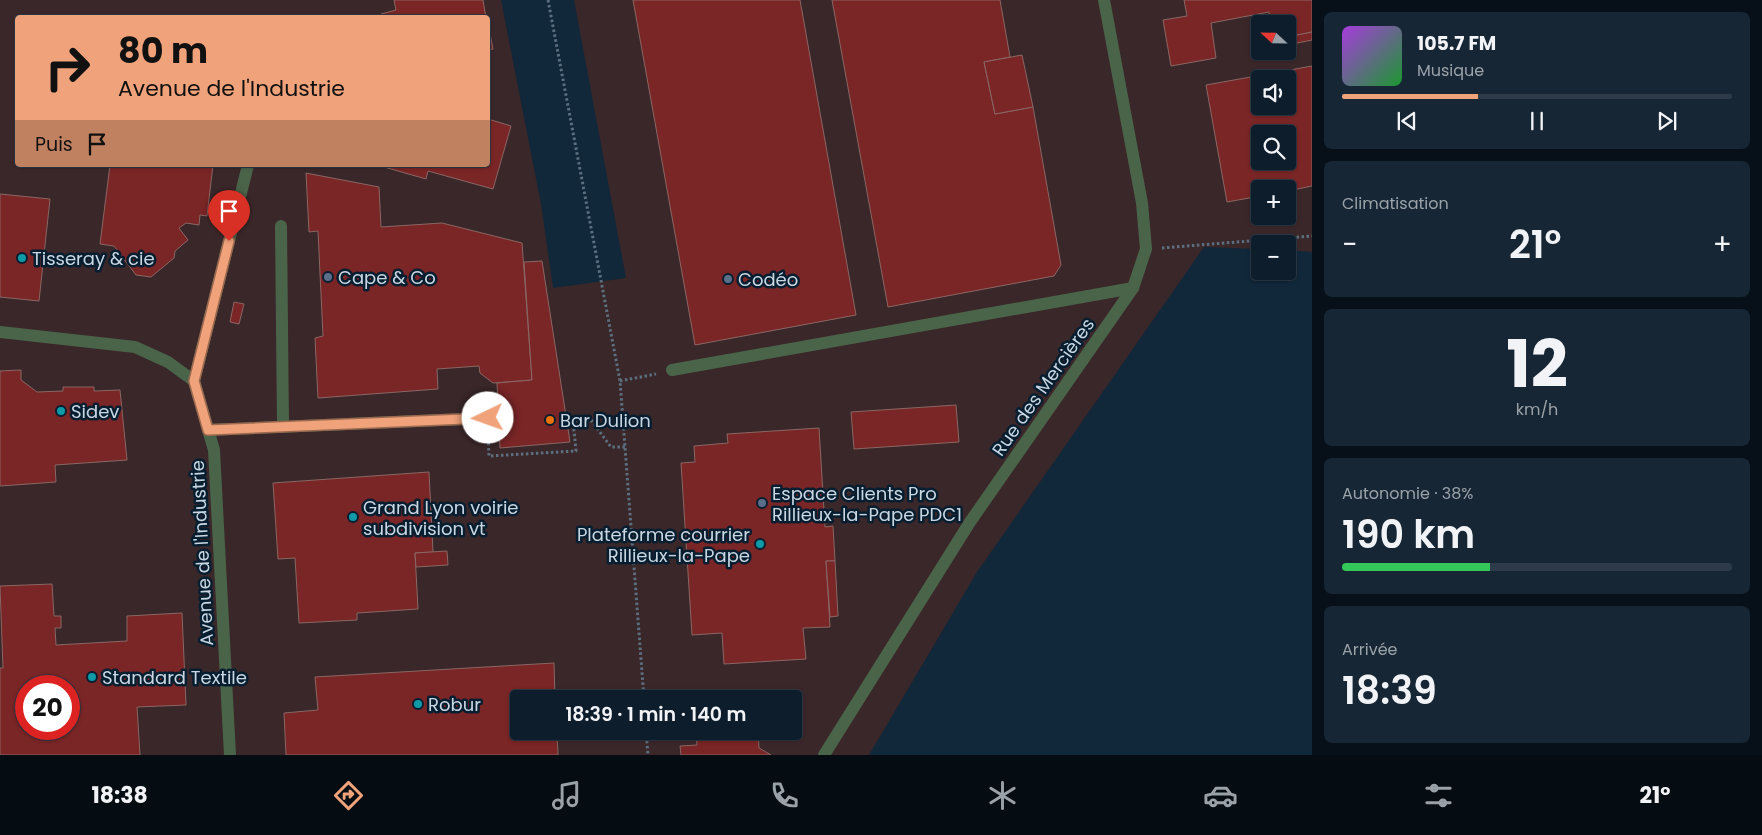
<!DOCTYPE html>
<html lang="fr">
<meta charset="utf-8">
<style>
:root{--surface:#0d1d2c;--page:#162634;--text:#f1f3f6;--muted:#9aa2a9;--line:#2d3b48;--accent:#f0a27a}
body{margin:0;font-family:Poppins,sans-serif;background:var(--page);color:var(--text);height:100vh;display:flex;flex-direction:column;font-size:19px;white-space:nowrap}
*{box-sizing:border-box;margin:0}
p{font-size:16px;color:var(--muted)}
.icon{flex:none;width:28px;height:28px;fill:none;stroke:currentColor;stroke-width:2;stroke-linecap:round;stroke-linejoin:round}
.map{position:relative;flex:1;overflow:hidden}
.drawer{display:flex;flex-direction:column;gap:12px;padding:12px;background:#071018;width:450px}
.drawer>*{flex:none}
.banner{position:absolute;left:15px;top:15px;width:475px;height:152px;border-radius:5px;box-shadow:0 1px 4px #0004,0 0 0 1px var(--line);background:#f0a27a;color:#111;overflow:hidden}
.needle{width:32px;rotate:292deg}
.tools{position:absolute;left:1251px;top:15px;display:grid;gap:10px}
.tools a{display:grid;place-items:center;width:45px;height:45px;border-radius:5px;background:var(--surface);box-shadow:0 1px 4px #0004,0 0 0 1px var(--line);font-size:25px}
.speed{position:absolute;left:15px;top:675px;display:flex;gap:10px;font-size:25px;font-weight:700;text-align:center}
.speed>*{display:grid;place-content:center;width:65px;height:65px;border-radius:50%;background:var(--surface);box-shadow:0 1px 4px #0004,0 0 0 1px var(--line);line-height:1}
.speed .limit{border:8px solid #d22;background:#fff;color:#111}
.pin{position:absolute;display:grid;place-items:center;width:42px;height:42px;color:#fff;margin:-51px -21px;border-radius:50% 50% 50% 0;rotate:-45deg;box-shadow:0 0 5px #0007}
.pin .icon{rotate:45deg}
.me{position:absolute;width:55px;margin:-28px;rotate:267deg;stroke-linejoin:round;filter:drop-shadow(0 0 4px #0008)}
.turn{display:flex;align-items:center;gap:18px;height:105px;padding:0 20px;font-size:22px}
.turn .icon{width:65px;height:65px;stroke-width:2.5}
.turn b{display:block;font-size:35px;line-height:42px}
.then{display:flex;align-items:center;height:48px;padding:0 20px;background:#0003;gap:10px;font-size:19px}
.big{font-size:38px;font-weight:600;line-height:1.1}
.drawer .card{flex:1;display:flex;flex-direction:column;justify-content:center;gap:8px;min-width:0;padding:0 18px;border-radius:8px;background:var(--page)}
.drawer .dial{align-items:center;gap:0}
.dial b{font-size:65px;line-height:1}
.song{display:flex;align-items:center;gap:15px}
.cover{width:60px;height:60px;border-radius:8px;background:linear-gradient(135deg,hsl(280 70% 55%),hsl(130 70% 35%))}
.played{height:5px;border-radius:2px;background:linear-gradient(90deg,var(--accent) 35%,var(--line) 35%)}
.keys{display:flex;justify-content:space-around;direction:ltr}
.heat{display:flex;justify-content:space-between;align-items:center;font-size:28px;direction:ltr}
.charge{height:8px;border-radius:4px;background:linear-gradient(90deg,#34c759 38%,var(--line) 0)}
.trip{position:absolute;left:510px;top:690px;width:292px;height:50px;border-radius:5px;background:var(--surface);box-shadow:0 1px 4px #0004,0 0 0 1px var(--line);font-weight:600;line-height:50px;text-align:center}
.dock{display:flex;height:80px;justify-content:space-around;align-items:center;background:#050c12;color:var(--muted)}
.dock .icon{width:35px;height:35px}
.dock .selected{color:var(--accent)}
.dock b{font-size:22px;color:var(--text)}
main{display:flex;flex:1;min-height:0}
.map>svg:first-child{display:block}
.industrial{fill:#3a2729;fill-rule:evenodd}
.building{fill:#7a2526;stroke:#8a6764;fill-rule:evenodd}
.lines{fill:none;stroke-linecap:round;stroke-linejoin:round}
.path{stroke:#5c6f7f;stroke-width:3;stroke-dasharray:2.5 2.5;stroke-linecap:butt}
.service{stroke:#4a6449;stroke-width:12}
.tertiary{stroke:#4a6449;stroke-width:12}
.route-casing{stroke:#9c694f;stroke-width:12}
.route{stroke:#f0a27a;stroke-width:9}
.culture-dot{fill:#0f9aa8;stroke:#071e30;stroke-width:2}
.service-dot{fill:#5c6f8a;stroke:#071e30;stroke-width:2}
.food-dot{fill:#e8710a;stroke:#071e30;stroke-width:2}
.labels{text-anchor:middle;dominant-baseline:central;stroke-width:5;stroke-linejoin:round;paint-order:stroke}
.poi-label{font-size:18px;fill:#c9d7e3;stroke:#071e30;text-anchor:start}
.street-label{font-size:18px;fill:#c9d7e3;stroke:#071e30}
</style>
<main>
<div class="map">
<svg width="1312" height="755" viewBox="0 0 1312 755">
<rect width="100%" height="100%" fill="#11273a"/>
<path class="industrial" d="M0,0H501L541,204L553,288L626,278L574,0H1312V252L1288,250V244H1260V249L1204,247L977,572L869,755H0ZM18,18H488V165H18ZM1260,24H1288V51H1260ZM1260,79H1288V106H1260ZM1260,134H1288V161H1260ZM1260,189H1288V216H1260ZM26,686H69V729H26ZM519,699H794V731H519Z"/>
<g class="building">
<path d="M394,0H483L486,18H382L381,14L396,10Z"/>
<path d="M633,0H800L856,315L695,345Z"/>
<path d="M832,0H1000L1010,57L984,62L995,114L1033,107L1061,265L1054,276L888,307Z"/>
<path d="M1184,0H1312V32L1288,37V24H1271L1269,12L1211,23L1216,58L1171,66L1163,20L1187,16Z"/>
<path d="M488,23L493,49L488,50Z"/>
<path d="M1312,32V40L1288,45V37Z"/>
<path d="M1022,55L1033,107L995,114L984,62Z"/>
<path d="M1312,66V186L1288,191V189H1260V196L1227,202L1206,85ZM1260,79H1288V106H1260ZM1260,134H1288V161H1260Z"/>
<path d="M488,119L511,126L493,189L428,171L426,179L377,165H488Z"/>
<path d="M110,165H213L207,216L200,215L199,225L186,223L179,228L188,240L175,251L174,258L151,277L136,275L114,246L100,244Z"/>
<path d="M306,173L379,187L381,227L442,223L522,243L532,380L493,383L480,373L479,366L437,369L438,389L318,398L315,338L323,336L318,231L309,232Z"/>
<path d="M0,194L50,199L39,301L0,297Z"/>
<path d="M542,261L570,442L500,448L497,383L532,380L524,262Z"/>
<path d="M234,302L244,304L239,324L230,322Z"/>
<path d="M21,370V380L37,392L63,391V387H94V391L120,390L127,460L55,465L56,482L0,486V371Z"/>
<path d="M956,405L959,442L854,449L851,412Z"/>
<path d="M819,428L825,527L833,526L835,561H826L830,627L803,628L806,659L724,664L722,633L692,635L681,463L695,462L694,446L728,443L727,434Z"/>
<path d="M429,472L433,552L415,553L418,609L357,613V620L299,623L295,558L278,559L273,483Z"/>
<path d="M447,551L448,565L416,567L415,553Z"/>
<path d="M826,561H835L838,616L830,617Z"/>
<path d="M52,584L54,616H61V628H55L56,645L127,641V616L182,613L186,705L137,707L140,755H0V668H3L0,586ZM26,686H69V729H26Z"/>
<path d="M554,663L555,699H519V731H557L558,755H286L284,713L318,710L315,677Z"/>
<path d="M696,731H758L759,748L771,755H681L680,746L697,745Z"/>
</g>
<g class="lines">
<g class="path">
<path d="M548,0L620,381L644,699"/>
<path d="M1162,248L1312,236"/>
<path d="M620,381L656,374"/>
<path d="M566,420H591L611,447H625"/>
<path d="M488,433L489,456L576,451L573,420"/>
<path d="M646,731L648,755"/>
</g>
<g class="service">
<path d="M281,226L283,427"/>
<path d="M672,370L1133,288"/>
<path d="M194,381L248,165"/>
<path d="M208,430L488,418"/>
</g>
<g class="tertiary">
<path d="M0,332L135,347L168,362L194,381L214,450L230,755"/>
<path d="M824,755L970,522L1133,288L1146,249L1142,203L1104,0"/>
</g>
</g>
<g class="lines">
<defs>
<path id="route" d="M229,241L194,381L208,430L488,418"/>
</defs>
<use href="#route" class="route-casing"/>
<use href="#route" class="route"/>
</g>
<g class="culture-dot">
<circle cx="22" cy="258" r="5"/>
<circle cx="61" cy="411" r="5"/>
<circle cx="353" cy="517" r="5"/>
<circle cx="760" cy="544" r="5"/>
<circle cx="92" cy="677" r="5"/>
<circle cx="418" cy="704" r="5"/>
</g>
<g class="service-dot">
<circle cx="328" cy="277" r="5"/>
<circle cx="728" cy="279" r="5"/>
<circle cx="762" cy="503" r="5"/>
</g>
<circle class="food-dot" cx="550" cy="420" r="5"/>
<g class="labels">
<g class="poi-label">
<text x="32" y="258">Tisseray &amp; cie</text>
<text x="338" y="277">Cape &amp; Co</text>
<text x="738" y="279">Codéo</text>
<text x="71" y="411">Sidev</text>
<text x="560" y="420">Bar Dulion</text>
<text x="772" y="493">Espace Clients Pro<tspan x="772" dy="21">Rillieux-la-Pape PDC1</tspan></text>
<text x="363" y="507">Grand Lyon voirie<tspan x="363" dy="21">subdivision vt</tspan></text>
<text x="750" y="534" text-anchor="end">Plateforme courrier<tspan x="750" dy="21">Rillieux-la-Pape</tspan></text>
<text x="102" y="677">Standard Textile</text>
<text x="428" y="704">Robur</text>
</g>
<g class="street-label">
<text transform="translate(1043 387) rotate(-55)">Rue des Mercières</text>
<text transform="translate(202 553) rotate(-93)">Avenue de l'Industrie</text>
</g>
</g>
</svg>
<div class="tools">
<a><svg class="needle" viewBox="-14 -14 28 28"><path d="M0-13l5 13h-10z" fill="#e53935"/><path d="M0 13l5-13h-10z" fill="#9aa2a9"/></svg></a>
<a><svg class="icon" aria-label="sound" viewBox="0 0 24 24"><path d="M4 9h4l5-4v14l-5-4H4zM17 9q2 3 0 6"/></svg></a>
<a><svg class="icon" aria-label="search" viewBox="0 0 24 24"><circle cx="10" cy="10" r="6"/><path d="M15 15l6 6"/></svg></a>
<a>+</a>
<a>−</a>
</div>
<div class="speed"><div class="limit">20</div></div>
<div class="pin" style="left:229px;top:241px;background:#d93025"><svg class="icon" aria-label="arrive" viewBox="0 0 24 24"><path d="M6 21V4h12l-3 4 3 4H6"/></svg></div>
<svg class="me" style="left:488px;top:418px" viewBox="-20 -20 40 40"><circle r="19" fill="#fff"/><path d="M0-13L10 11 0 6-10 11z" fill="#f0a27a"/></svg>
<div class="trip">18:39 · 1 min · 140 m</div>
<div class="banner">
<div class="turn"><svg class="icon" aria-label="right" viewBox="0 0 24 24"><path d="M7 20v-9h11M14 6l5 5-5 5"/></svg><div><b>80 m</b>Avenue de l'Industrie</div></div>
<div class="then">Puis<svg class="icon" aria-label="arrive" viewBox="0 0 24 24"><path d="M6 21V4h12l-3 4 3 4H6"/></svg></div>
</div>
</div>
<section class="drawer">
<div class="card">
<div class="song"><i class="cover"></i><div><b>105.7 FM</b><p>Musique</p></div></div>
<div class="played"></div>
<div class="keys"><svg class="icon" aria-label="previous" viewBox="0 0 24 24"><path d="M18 5L8 12l10 7zM5 5v14"/></svg><svg class="icon" aria-label="pause" viewBox="0 0 24 24"><path d="M8 5v14M16 5v14"/></svg><svg class="icon" aria-label="next" viewBox="0 0 24 24"><path d="M6 5l10 7-10 7zM19 5v14"/></svg></div>
</div>
<div class="card"><p>Climatisation</p>
<div class="heat"><a>−</a><b class="big">21°</b><a>+</a></div>
</div>
<div class="card dial"><b>12</b><p>km/h</p></div>
<div class="card"><p>Autonomie · 38%</p><b class="big">190 km</b><div class="charge"></div></div>
<div class="card"><p>Arrivée</p><b class="big">18:39</b></div>
</section>
</main>
<nav class="dock">
<b>18:38</b>
<svg class="icon selected" aria-label="directions" viewBox="0 0 24 24"><path d="M12 3l9 9-9 9-9-9zM9 14v-3h6M13 9l2 2-2 2"/></svg>
<svg class="icon" aria-label="music" viewBox="0 0 24 24"><path d="M9 18V5l10-2v13"/><circle cx="6" cy="18" r="3"/><circle cx="16" cy="16" r="3"/></svg>
<svg class="icon" aria-label="phone" viewBox="0 0 24 24"><path d="M5 4h4l2 5-3 2q2 4 5 5l2-3 5 2v4C11 20 4 13 5 4z"/></svg>
<svg class="icon" aria-label="climate" viewBox="0 0 24 24"><path d="M12 3v18M4 7l16 10M4 17L20 7"/></svg>
<svg class="icon" aria-label="car" viewBox="0 0 24 24"><path d="M5 17H2v-5l4-1 3-4h7l3 4 3 1v5h-3M9 17h6M6 11h13"/><circle cx="7" cy="17" r="2"/><circle cx="17" cy="17" r="2"/></svg>
<svg class="icon" aria-label="filters" viewBox="0 0 24 24"><path d="M4 7h16M4 17h16"/><circle cx="9" cy="7" r="2"/><circle cx="15" cy="17" r="2"/></svg>
<b>21°</b>
</nav>
